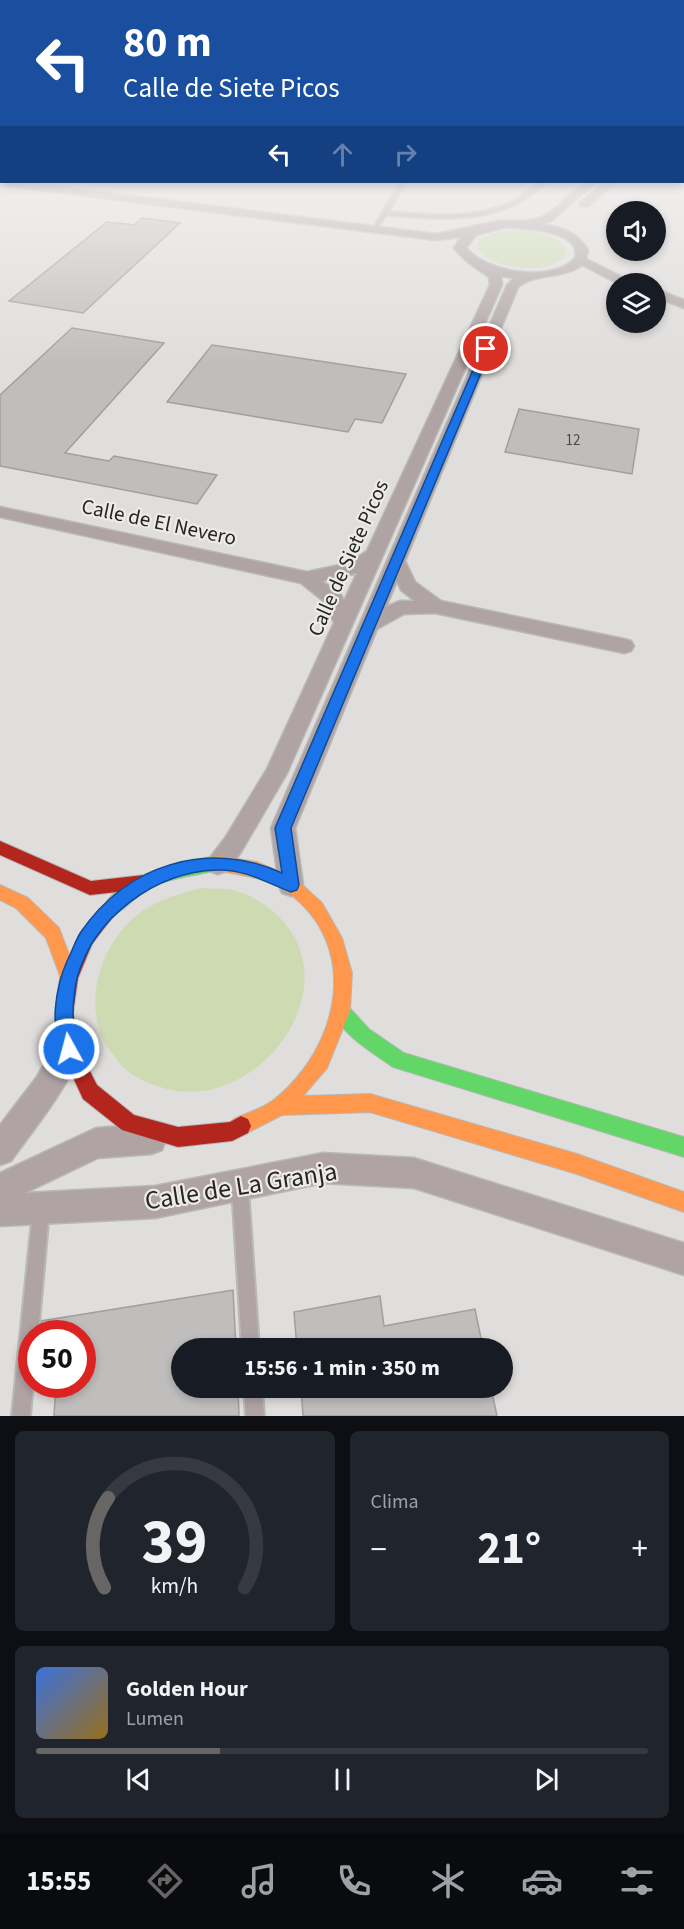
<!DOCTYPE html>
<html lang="es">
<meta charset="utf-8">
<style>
:root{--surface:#171b24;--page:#20242c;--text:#f1f3f6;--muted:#9ea1a6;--line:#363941;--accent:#676664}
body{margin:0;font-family:"Source Sans 3",sans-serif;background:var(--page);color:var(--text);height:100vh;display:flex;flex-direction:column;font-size:22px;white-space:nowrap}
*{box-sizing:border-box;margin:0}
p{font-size:20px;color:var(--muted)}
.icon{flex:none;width:33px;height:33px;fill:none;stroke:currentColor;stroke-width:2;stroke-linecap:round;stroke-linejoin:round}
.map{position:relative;height:1416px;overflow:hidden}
.sheet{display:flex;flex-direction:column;gap:15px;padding:15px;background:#0d0f14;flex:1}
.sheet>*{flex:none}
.top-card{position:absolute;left:0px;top:0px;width:684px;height:183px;box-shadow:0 3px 9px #0003;background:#1a4fa0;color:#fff;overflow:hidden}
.controls{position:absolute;left:606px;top:201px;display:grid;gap:12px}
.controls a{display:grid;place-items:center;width:60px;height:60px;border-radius:50%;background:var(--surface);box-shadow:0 3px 9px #0003;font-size:30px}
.speed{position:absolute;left:18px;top:1320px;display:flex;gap:12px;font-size:30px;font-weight:700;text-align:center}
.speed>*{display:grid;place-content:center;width:78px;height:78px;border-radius:50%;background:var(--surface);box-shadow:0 3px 9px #0003;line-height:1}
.speed .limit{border:9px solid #d22;background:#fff;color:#111}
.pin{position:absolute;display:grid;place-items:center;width:51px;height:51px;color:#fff;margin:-26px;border:3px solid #fff;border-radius:50%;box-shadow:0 2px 6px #0007}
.me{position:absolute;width:66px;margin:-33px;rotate:353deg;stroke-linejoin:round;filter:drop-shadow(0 0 4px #0008)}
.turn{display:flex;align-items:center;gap:21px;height:126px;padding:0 24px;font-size:27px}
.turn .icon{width:78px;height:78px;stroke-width:2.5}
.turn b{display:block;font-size:42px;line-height:51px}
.lanes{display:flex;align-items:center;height:57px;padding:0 24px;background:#0003;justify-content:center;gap:30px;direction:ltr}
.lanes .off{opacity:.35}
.big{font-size:45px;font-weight:700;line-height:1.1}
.sheet .widget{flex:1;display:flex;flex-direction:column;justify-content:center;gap:9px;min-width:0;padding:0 21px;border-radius:9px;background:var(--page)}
.sheet .dial{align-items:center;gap:0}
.dial svg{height:156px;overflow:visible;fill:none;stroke:var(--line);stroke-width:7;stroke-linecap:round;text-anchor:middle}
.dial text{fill:var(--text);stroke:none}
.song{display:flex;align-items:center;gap:18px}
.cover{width:72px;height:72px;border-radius:9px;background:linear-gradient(135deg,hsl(220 70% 55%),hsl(40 70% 35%))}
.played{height:6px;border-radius:3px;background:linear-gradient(90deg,var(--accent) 30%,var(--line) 30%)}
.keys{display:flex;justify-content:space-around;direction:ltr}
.heat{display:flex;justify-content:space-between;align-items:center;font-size:33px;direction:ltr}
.sheet .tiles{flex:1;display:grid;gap:15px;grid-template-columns:1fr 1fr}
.widget:last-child{grid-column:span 2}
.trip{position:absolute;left:171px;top:1338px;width:342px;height:60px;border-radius:30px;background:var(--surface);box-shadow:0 3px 9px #0003;font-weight:700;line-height:60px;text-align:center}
.dock{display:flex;height:96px;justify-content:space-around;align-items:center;background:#090b0e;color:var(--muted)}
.dock .icon{width:42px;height:42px}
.dock .active{color:var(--accent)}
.dock b{font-size:27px;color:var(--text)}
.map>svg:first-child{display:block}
.green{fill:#cedbb2}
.building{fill:#bfbebd;stroke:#a09f9e;stroke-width:1.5}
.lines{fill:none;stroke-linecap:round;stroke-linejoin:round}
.lane-casing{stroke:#b9b9b8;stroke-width:4}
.street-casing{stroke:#b9b9b8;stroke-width:3}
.fast-casing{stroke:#b9b9b8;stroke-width:2}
.slow-casing{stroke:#b9b9b8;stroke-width:2}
.jam-casing{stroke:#b9b9b8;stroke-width:2}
.lane{fill:#afa3a4;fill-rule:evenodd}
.street{fill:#afa3a4;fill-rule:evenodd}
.fast{fill:#63d668;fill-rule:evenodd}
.slow{fill:#ff974d;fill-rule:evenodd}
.jam{fill:#b3261e;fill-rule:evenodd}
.route{fill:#1a73e8;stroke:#114b97;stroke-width:1.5}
.labels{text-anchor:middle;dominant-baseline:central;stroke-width:4.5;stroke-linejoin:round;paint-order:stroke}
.far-number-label{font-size:15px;fill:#4c4b4a}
.street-label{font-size:21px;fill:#262524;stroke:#edebe8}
.near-street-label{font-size:26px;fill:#262524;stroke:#edebe8}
</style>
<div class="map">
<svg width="684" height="1416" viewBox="0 0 684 1416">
<rect width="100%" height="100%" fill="#dfdedc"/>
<g class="green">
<path d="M522,230C538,232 562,234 567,253C553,277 490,271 477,247C482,230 507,231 522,230Z"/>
<path d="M201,888C211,889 222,888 233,890C249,894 264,903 276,914C353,985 260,1112 167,1089C149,1084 128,1076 117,1060C112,1053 105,1045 102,1037C84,995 104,941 138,914C157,900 178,894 201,888Z"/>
</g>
<g class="building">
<path d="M142,218L180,223L83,313L9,301L107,222L134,225Z"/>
<path d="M72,328L164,343L65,453L109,461L114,456L217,475L197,504L0,466V395Z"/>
<path d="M212,345L406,374L382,423L355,419L348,432L167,402Z"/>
<path d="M519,409L639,429L632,474L505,452Z"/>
<path d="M233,1290L236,1348H182V1388H238L239,1416H54L56,1384H82V1334H40L41,1321Z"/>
<path d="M380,1296L384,1326L475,1309L483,1348H297L294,1312Z"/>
<path d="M301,1388H491L497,1416H303Z"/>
</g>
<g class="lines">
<defs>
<g id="lane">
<path d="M400,182H406L388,212C428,215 477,221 514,201C523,196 532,188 540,182H546C537,190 526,199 515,204C476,223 428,218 386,215L376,231H372Z"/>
<path d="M240,1180L245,1183L248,1188L259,1348H242L232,1188L235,1183Z"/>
<path d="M41,1203L47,1205L49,1211L38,1334H32V1384H33L30,1416H12L33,1211L35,1205Z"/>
<path d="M244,1388H262L264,1416H246Z"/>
</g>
<g id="street">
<path d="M0,179L2,182H20L435,234C457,231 478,224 500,221C514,220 528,223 542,217C562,209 573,182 596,182L551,221L541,224C561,227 577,232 588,250L586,259L636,284H619L582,265C562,280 536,272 518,287L405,561L415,582L441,601L624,639L631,641L634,646L631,651L624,653L435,613L404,614L377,629L295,828L303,885L300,893L291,896L282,893L279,885L271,828L507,285L514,278L501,276L502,285L287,773L241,852L227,871L218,874L209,871L206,863L225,838L267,769L334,623L326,603L301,583L0,517V507L307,572L349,563L367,551L490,285L489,277C476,268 464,261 454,248L461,237L435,240L0,185ZM506,227C523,228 583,230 575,258C552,284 486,272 466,248L476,235ZM357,573L344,601L341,595L322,581ZM397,581L401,590L415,601H400L386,607Z"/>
<path d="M606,182H617L588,206H580V202Z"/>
<path d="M656,289L684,300V308L656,297Z"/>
<path d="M69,1035L79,1039L83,1049C66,1090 37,1125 11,1161L0,1165V1125L36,1078L59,1039Z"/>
<path d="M151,1124L162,1128L166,1139L162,1150L151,1154L98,1158L25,1193L155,1186L323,1153L414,1158L684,1243V1275L414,1188L323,1183L155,1218L0,1226V1173L96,1128Z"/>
</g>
<g id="fast">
<path d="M218,856L224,858L226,863L224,868C200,876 174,876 151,887C136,895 122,913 110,917L104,915L102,910C118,874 183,861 218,856Z"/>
<path d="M341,1002L347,1005L369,1029L404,1053L684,1137V1157L393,1067C372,1052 343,1036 332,1011L335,1005Z"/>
</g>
<g id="slow">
<path d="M218,856L257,862L297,880L322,903L342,938L352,973L350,1011L327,1068L303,1096L370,1094L577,1154L684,1192V1212L577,1174L370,1112L282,1115L241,1136L234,1133L231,1126L234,1119C247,1113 264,1108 275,1099C340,1046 362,945 286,891C263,874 237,877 212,868L210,863L212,858Z"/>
<path d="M0,885L28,898L59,928L78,978L75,984L69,986L63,984L46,938L16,908L0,900Z"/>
</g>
<g id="jam">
<path d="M0,841L91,881L144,875L150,877L152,882L150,887L144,889L90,895L0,855Z"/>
<path d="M110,903L116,905L118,910L92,944L78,978L73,1013L78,1048L97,1085L134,1115L178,1127L230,1122L241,1116L248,1119L251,1126L248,1133L232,1141L178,1147L122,1130L83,1099L60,1049L55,1013L60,978L80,933L104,905Z"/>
</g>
</defs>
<use href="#lane" class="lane-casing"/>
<use href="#street" class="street-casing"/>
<use href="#fast" class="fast-casing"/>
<use href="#slow" class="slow-casing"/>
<use href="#jam" class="jam-casing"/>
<use href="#lane" class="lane"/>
<use href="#street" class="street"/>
<use href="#fast" class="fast"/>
<use href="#slow" class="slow"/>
<use href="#jam" class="jam"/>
</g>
<linearGradient id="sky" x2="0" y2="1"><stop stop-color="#83b3e7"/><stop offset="0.46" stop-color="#f1f0ef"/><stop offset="1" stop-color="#f1f0ef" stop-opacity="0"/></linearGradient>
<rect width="684" height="364" fill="url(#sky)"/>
<path class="route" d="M486,346L491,349L291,828L299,885L297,890L291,892C267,883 245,869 217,870C155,872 94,917 77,978C75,988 73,1004 73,1015C74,1028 80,1042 75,1055L69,1058L62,1055C50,1026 55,989 67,961C72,952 75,941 81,932C126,865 208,839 282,873L275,828L482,349Z"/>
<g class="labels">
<g class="far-number-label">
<text x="573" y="440">12</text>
</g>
<g class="street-label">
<text transform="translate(159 522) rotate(12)">Calle de El Nevero</text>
<text transform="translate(348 558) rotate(-66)">Calle de Siete Picos</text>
</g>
<g class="near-street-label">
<text transform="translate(241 1186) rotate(-9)">Calle de La Granja</text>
</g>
</g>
</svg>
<div class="controls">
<a><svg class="icon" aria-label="sound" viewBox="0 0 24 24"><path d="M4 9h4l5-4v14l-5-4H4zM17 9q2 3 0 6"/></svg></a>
<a><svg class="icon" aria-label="layers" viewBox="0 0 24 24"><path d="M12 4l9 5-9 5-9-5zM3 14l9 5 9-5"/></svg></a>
</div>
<div class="speed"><div class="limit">50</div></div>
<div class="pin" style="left:486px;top:349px;background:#d93025"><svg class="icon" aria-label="arrive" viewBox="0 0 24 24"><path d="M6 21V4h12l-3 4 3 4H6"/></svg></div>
<svg class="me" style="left:69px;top:1049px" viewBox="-20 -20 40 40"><circle r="17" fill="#1a73e8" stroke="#fff" stroke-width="3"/><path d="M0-11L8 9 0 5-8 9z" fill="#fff"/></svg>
<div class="trip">15:56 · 1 min · 350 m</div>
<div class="top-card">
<div class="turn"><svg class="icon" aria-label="left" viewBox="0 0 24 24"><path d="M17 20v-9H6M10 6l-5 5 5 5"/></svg><div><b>80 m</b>Calle de Siete Picos</div></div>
<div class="lanes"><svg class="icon" aria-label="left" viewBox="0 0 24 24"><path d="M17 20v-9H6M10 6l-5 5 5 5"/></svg><svg class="icon off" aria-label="ahead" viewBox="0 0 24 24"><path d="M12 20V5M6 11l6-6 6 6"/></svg><svg class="icon off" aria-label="right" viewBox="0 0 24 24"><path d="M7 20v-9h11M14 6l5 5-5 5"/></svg></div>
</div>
</div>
<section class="sheet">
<div class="tiles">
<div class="widget dial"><svg viewBox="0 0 100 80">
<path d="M14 69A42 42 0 1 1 86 69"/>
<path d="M14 69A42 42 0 0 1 16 23" stroke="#676664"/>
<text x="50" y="56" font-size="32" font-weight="700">39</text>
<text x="50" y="72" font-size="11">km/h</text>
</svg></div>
<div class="widget"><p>Clima</p>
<div class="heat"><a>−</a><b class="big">21°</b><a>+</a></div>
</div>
<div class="widget">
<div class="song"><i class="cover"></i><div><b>Golden Hour</b><p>Lumen</p></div></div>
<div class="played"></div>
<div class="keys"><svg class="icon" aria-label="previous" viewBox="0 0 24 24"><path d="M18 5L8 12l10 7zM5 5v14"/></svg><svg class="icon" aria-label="pause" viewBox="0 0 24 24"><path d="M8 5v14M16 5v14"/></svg><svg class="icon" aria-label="next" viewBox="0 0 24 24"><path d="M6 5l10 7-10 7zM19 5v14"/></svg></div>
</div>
</div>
</section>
<nav class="dock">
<b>15:55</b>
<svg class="icon active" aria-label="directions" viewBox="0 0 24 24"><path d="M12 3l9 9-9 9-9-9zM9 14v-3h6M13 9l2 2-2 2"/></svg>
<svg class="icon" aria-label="music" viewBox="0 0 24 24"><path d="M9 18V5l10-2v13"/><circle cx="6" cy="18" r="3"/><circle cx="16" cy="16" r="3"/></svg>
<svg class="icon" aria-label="phone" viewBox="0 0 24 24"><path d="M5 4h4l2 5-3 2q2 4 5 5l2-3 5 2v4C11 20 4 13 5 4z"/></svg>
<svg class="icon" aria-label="climate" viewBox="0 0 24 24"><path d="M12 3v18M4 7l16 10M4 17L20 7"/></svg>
<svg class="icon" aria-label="car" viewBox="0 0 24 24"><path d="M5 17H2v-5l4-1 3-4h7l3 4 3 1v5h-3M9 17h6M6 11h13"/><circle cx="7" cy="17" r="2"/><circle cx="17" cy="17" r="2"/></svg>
<svg class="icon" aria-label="filters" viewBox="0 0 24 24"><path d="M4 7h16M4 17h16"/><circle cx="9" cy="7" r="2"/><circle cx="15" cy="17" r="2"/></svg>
</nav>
